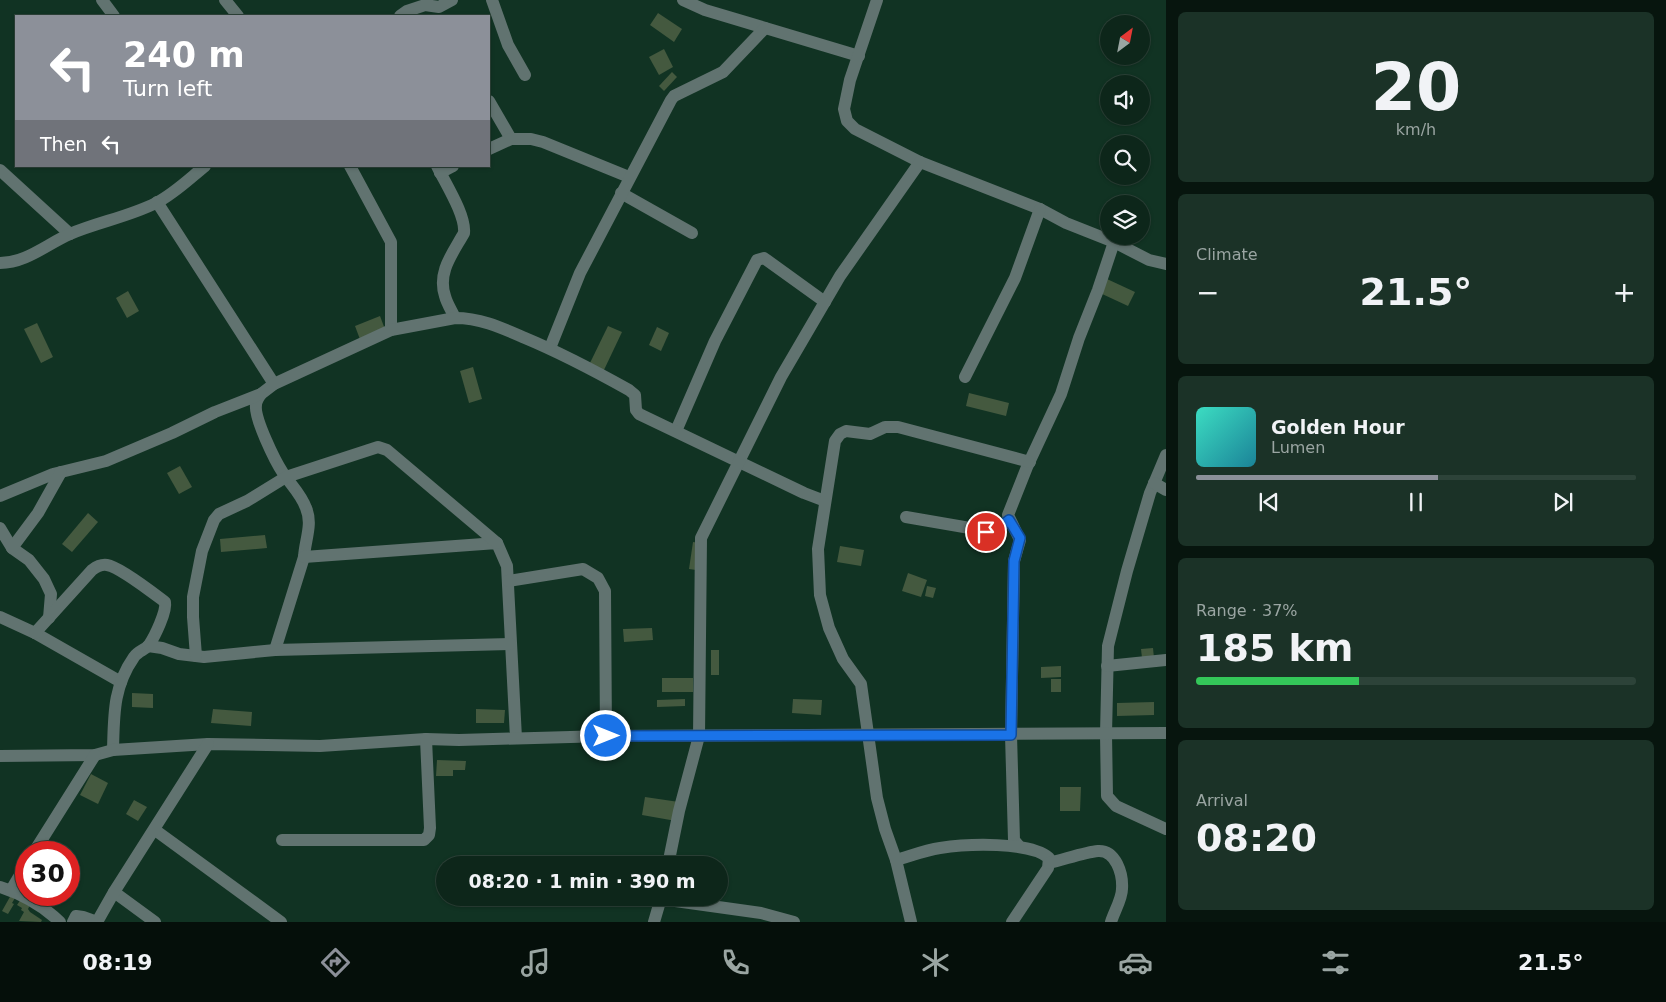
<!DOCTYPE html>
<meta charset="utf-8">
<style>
:root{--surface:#0d261a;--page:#1b3227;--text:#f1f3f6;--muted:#9aa5a2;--line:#2d4339;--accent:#8c9099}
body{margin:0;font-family:"DejaVu Sans",sans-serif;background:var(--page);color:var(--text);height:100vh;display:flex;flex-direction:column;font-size:19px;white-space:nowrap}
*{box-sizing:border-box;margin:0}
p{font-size:16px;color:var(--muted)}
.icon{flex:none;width:28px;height:28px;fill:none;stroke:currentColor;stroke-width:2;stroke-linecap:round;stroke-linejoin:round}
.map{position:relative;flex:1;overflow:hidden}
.panel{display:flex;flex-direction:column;gap:12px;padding:12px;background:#07150e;width:500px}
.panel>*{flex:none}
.top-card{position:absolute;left:15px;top:15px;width:475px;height:152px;border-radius:0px;box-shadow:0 1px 4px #0004,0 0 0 1px var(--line);background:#8c9099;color:#fff;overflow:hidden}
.needle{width:32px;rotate:32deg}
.controls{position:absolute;left:1100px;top:15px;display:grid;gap:10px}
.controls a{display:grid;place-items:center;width:50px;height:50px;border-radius:50%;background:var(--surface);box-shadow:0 1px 4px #0004,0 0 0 1px var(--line);font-size:25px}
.speed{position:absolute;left:15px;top:841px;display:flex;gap:10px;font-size:25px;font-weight:700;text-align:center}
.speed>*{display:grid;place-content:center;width:65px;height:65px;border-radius:50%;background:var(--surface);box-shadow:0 1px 4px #0004,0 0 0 1px var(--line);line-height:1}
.speed .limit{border:8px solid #d22;background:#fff;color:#111}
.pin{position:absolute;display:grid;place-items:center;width:42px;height:42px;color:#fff;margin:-21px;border:2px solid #fff;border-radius:50%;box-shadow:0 1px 5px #0007}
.me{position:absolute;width:55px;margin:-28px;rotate:90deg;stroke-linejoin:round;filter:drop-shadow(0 0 4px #0008)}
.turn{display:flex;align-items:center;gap:18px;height:105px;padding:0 25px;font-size:22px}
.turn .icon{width:65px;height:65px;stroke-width:2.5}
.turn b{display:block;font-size:35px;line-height:42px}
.then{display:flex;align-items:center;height:48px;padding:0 25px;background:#0003;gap:10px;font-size:19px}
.big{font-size:38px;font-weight:600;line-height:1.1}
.panel .widget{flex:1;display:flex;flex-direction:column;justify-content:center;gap:8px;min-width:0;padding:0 18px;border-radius:8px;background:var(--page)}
.panel .dial{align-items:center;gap:0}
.dial b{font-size:65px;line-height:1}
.song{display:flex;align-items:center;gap:15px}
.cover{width:60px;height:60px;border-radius:8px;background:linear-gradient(135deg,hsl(170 70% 55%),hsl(190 70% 35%))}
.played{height:5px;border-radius:2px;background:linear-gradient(90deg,var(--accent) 55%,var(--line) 55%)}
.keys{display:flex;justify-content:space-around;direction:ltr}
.heat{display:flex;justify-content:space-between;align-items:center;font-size:28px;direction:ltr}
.charge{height:8px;border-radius:4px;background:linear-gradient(90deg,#34c759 37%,var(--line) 0)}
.trip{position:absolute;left:436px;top:856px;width:292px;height:50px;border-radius:25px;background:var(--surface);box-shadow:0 1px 4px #0004,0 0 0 1px var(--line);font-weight:600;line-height:50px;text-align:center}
.dock{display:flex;height:80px;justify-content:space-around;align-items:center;background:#050f0a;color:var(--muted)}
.dock .icon{width:35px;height:35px}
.dock .current{color:var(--accent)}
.dock b{font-size:22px;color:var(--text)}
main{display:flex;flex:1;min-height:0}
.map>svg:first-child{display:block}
.building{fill:#44593f}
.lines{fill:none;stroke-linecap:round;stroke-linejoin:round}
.minor{stroke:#617370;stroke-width:12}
.route-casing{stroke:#114b97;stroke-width:12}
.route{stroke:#1a73e8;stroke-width:9}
</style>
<main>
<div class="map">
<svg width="1166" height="922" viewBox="0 0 1166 922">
<rect width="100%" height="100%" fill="#113323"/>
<g class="building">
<path d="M658,13L682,29L674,42L650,25Z"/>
<path d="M664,49L673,67L659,75L649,57Z"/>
<path d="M672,72L677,77L664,91L659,86Z"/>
<path d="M1107,279L1135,292L1128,306L1100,293Z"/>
<path d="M128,291L139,311L127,318L116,298Z"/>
<path d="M380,316L386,332L361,342L355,326Z"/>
<path d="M37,323L53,357L41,363L24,329Z"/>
<path d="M608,326L622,332L603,372L589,365Z"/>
<path d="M657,327L669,333L661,351L649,345Z"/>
<path d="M473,367L482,399L469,403L460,371Z"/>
<path d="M969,393L1009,403L1006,416L966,406Z"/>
<path d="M180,466L192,487L179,494L167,473Z"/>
<path d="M88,513L98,522L72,552L62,544Z"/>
<path d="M265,535L267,548L221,552L220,539Z"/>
<path d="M693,542L700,543L696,570L689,569Z"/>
<path d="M840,546L864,550L861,566L837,562Z"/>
<path d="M908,573L927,580L921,597L902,591Z"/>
<path d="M927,586L936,588L933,598L925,596Z"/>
<path d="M652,628L653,640L624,642L623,629Z"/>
<path d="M1153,648L1154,658H1142L1141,649Z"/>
<rect x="711" y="650" width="8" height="25"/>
<path d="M1061,666V677L1041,678V667Z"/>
<rect x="662" y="678" width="31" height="14"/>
<rect x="1051" y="679" width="10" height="13"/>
<path d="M132,693L153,694V708L132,707Z"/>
<path d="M685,699V706L657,707V700Z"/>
<path d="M793,699L822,700L821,715L792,713Z"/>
<path d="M1154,702V715L1117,716V703Z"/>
<path d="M213,709L252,712L251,726L211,723Z"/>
<path d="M476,709L505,710L504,723H476Z"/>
<path d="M437,760L466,761L465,770H453V776H436Z"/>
<path d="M91,774L108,783L98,804L80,795Z"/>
<path d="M1060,787H1081L1080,811H1060Z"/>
<path d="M645,797L679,802L676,821L642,815Z"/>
<path d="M134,800L147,807L138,821L126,814Z"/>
<path d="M11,895L15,898L12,903L14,904L8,914L2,911Z"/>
<path d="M21,899L30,905L28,909L30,912L42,920L41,922L19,921L24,912L21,910L22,908L17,905Z"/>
</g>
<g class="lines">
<g class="minor">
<path d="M102,0L114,16"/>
<path d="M225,0L238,16"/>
<path d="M492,0L508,45L525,75"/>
<path d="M683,0L705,10L859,56"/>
<path d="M877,0L850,80L844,109L847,121L855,129L920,162L1040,209L1066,223L1114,242L1149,260L1166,264"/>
<path d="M400,16L407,11L425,5L439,7L452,0"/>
<path d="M489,101L511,139"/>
<path d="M489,149L511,139H531L543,142L629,177"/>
<path d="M350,166L391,242V330"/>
<path d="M437,166C445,183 466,215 464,233C453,253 437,272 445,296C447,304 452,311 455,318"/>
<path d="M0,170L70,234"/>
<path d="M440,173L453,166"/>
<path d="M621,193L692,233"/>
<path d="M157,202L274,384"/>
<path d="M0,263C26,263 47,244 70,234C98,222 128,217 156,203C175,193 189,179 205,166"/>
<path d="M550,348L580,273L671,100L674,96L723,72L765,28"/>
<path d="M965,377L1015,278L1040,209"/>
<path d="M261,394C259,397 256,401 256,405C254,418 275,461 283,473C291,485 301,494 306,508C313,524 305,540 304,557L275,650"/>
<path d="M676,431L715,341L757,260L764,258L825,302"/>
<path d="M1166,455L1150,493L1127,571L1108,646L1106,734L1107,796L1116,806L1166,829"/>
<path d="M1154,483L1166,490"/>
<path d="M0,496L53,474L106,461L172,433L215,412L261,394L274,384L391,330L455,318C481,318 502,328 525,338C561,353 595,371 629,390L635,395L636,410L639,414L804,493L825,501"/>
<path d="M906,517L993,532L1009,520"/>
<path d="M0,528L12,548L29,560L44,579L51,594L49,618"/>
<path d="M12,548L38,513L61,472"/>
<path d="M304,557L497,543L507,566L516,738"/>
<path d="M508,581L583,569L598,578L605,591L606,736"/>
<path d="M0,617L35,633L121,682"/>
<path d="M35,633L92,570C96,567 101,564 107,565C120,567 153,593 165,602C167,611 155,636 149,645C145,650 138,651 134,657C113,687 114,715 113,750"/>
<path d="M148,646L162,648L179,654L204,657L275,650L510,644"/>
<path d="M196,656L193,617V597L202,551L214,520L219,514L247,501L286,477L378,447L387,450L497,543"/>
<path d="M1107,666L1166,660"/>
<path d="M0,756L95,755L113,750L208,744L320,746L426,739L459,740L606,736L1166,733"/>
<path d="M155,830L281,922"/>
<path d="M282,840H424L429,835L430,828L426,739"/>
<path d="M1019,846L1014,840L1011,735L1014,561L1020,540L1008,515L1027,467L1061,394L1079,338L1098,290L1114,242"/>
<path d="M34,852L95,755"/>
<path d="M896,860C910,856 926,850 940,848C966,844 1030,841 1049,858L1048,868L1012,922"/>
<path d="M1049,863C1063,860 1085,852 1098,851C1116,850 1123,874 1122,889C1122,899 1114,912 1111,922"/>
<path d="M668,865L679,811L699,736L701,538L781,377L840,276L920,162"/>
<path d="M0,887C22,894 43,906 60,922"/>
<path d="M11,890L26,865"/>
<path d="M114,892L155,922"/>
<path d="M661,899L761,913L794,922"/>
<path d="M73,922L76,916L83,917L97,922"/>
<path d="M97,922L114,892L208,744"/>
<path d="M654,922L661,898"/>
<path d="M911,922L896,860L885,829L877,798L861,684L843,659L829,628L820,595L818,549L835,441L840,434L846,431L870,434L885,427H898L1030,462"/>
</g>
</g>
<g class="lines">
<defs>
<path id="route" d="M606,736L1011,735L1014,561L1020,538L1009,520L993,532H986"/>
</defs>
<use href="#route" class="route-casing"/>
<use href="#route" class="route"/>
</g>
</svg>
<div class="controls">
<a><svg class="needle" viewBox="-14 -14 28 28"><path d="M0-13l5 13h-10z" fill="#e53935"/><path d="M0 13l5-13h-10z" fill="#9aa5a2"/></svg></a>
<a><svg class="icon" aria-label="sound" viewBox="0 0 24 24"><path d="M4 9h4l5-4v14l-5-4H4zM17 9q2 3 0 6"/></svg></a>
<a><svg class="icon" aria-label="search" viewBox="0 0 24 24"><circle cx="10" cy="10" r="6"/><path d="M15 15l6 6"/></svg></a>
<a><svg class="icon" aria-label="layers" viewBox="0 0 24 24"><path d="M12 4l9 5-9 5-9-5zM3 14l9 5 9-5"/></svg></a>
</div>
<div class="speed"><div class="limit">30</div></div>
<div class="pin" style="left:986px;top:532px;background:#d93025"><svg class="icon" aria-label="arrive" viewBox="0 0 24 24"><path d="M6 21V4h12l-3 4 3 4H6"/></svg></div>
<svg class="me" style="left:606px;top:736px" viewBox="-20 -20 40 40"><circle r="17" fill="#1a73e8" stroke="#fff" stroke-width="3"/><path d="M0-11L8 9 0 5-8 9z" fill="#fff"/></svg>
<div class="trip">08:20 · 1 min · 390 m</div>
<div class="top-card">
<div class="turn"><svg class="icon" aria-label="left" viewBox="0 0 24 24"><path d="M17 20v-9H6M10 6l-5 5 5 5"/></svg><div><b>240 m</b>Turn left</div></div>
<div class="then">Then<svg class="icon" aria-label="left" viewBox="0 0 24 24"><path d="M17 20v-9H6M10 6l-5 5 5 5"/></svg></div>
</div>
</div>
<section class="panel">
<div class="widget dial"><b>20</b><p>km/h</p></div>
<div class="widget"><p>Climate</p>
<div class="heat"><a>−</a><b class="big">21.5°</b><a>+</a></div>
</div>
<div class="widget">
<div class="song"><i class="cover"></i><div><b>Golden Hour</b><p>Lumen</p></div></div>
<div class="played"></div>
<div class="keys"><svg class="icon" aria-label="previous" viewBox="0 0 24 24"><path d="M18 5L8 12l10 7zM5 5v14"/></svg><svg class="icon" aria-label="pause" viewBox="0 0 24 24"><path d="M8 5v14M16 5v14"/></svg><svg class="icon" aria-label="next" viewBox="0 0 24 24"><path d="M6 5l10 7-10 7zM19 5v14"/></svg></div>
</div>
<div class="widget"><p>Range · 37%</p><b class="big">185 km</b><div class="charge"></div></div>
<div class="widget"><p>Arrival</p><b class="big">08:20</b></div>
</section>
</main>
<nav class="dock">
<b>08:19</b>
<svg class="icon current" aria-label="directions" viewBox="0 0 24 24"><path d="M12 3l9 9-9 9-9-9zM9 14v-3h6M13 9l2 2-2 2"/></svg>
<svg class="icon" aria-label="music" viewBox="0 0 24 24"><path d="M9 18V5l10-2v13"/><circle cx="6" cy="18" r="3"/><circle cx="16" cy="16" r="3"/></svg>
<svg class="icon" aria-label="phone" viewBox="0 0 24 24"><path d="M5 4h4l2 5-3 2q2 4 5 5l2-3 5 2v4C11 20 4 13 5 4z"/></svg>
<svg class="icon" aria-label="climate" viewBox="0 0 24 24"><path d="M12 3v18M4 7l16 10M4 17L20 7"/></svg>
<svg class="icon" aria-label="car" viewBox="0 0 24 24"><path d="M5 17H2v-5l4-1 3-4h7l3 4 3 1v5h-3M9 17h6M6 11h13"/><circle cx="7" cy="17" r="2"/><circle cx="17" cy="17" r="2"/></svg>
<svg class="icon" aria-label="filters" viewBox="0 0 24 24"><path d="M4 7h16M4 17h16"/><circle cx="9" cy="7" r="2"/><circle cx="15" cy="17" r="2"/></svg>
<b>21.5°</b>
</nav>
